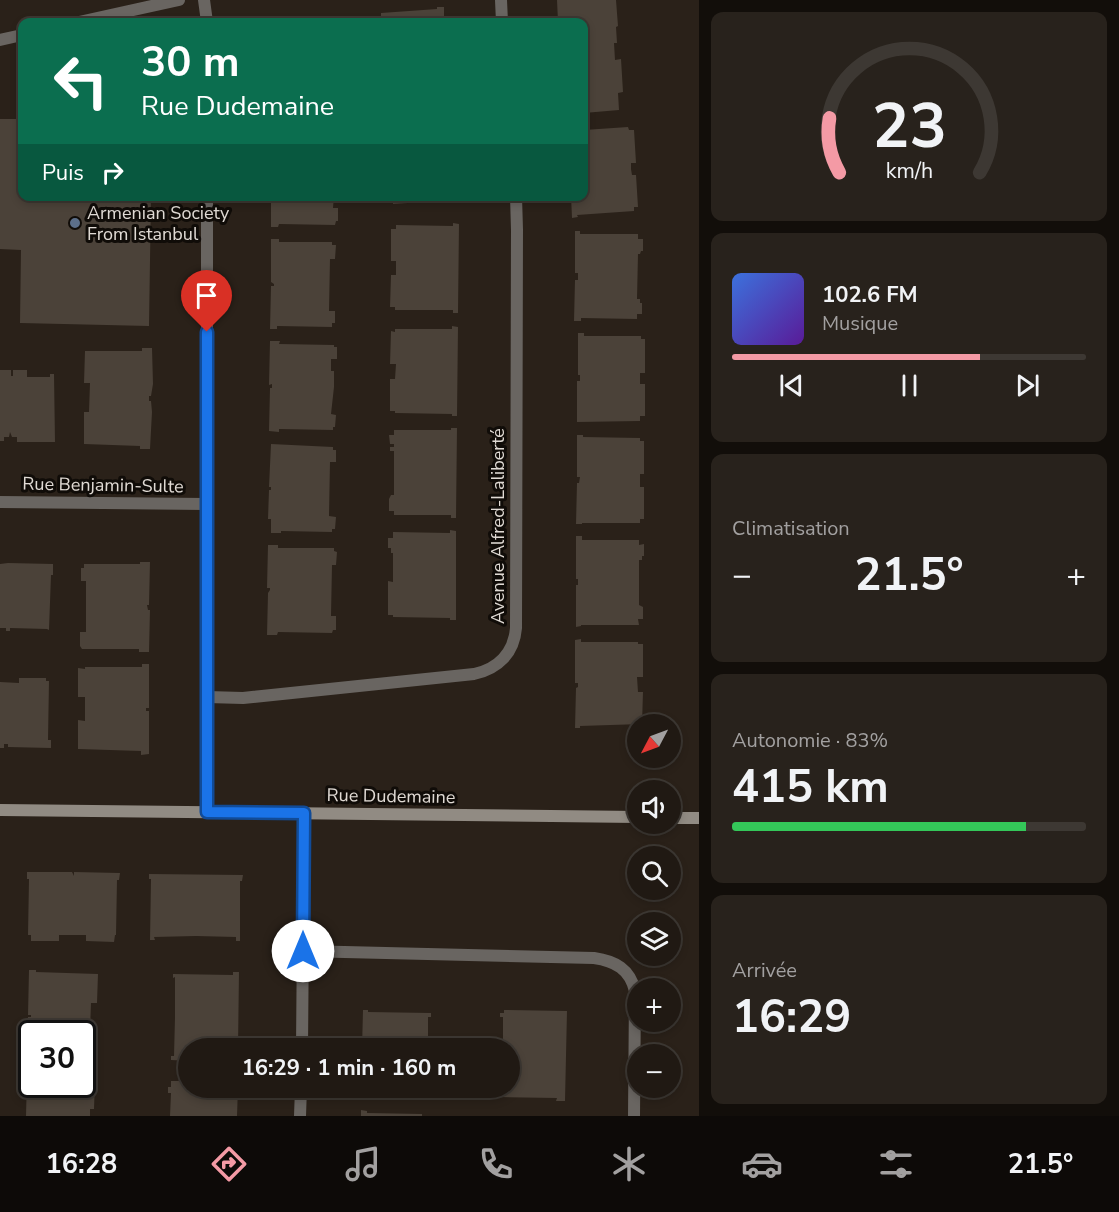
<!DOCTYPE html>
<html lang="fr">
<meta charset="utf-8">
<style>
:root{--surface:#201913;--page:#28221c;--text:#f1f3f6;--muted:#a2a0a0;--line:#3d3833;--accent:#f49aa5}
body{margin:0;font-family:"Nunito Sans",sans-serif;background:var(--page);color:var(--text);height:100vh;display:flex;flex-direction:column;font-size:22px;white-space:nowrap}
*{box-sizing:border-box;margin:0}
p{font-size:20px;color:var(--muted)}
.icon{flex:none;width:33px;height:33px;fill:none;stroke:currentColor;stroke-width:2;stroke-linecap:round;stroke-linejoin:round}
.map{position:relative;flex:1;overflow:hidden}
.details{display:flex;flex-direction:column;gap:12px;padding:12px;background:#120e0a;width:420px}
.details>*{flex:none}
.top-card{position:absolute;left:18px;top:18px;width:570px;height:183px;border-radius:12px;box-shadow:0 3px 9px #0003,0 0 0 2px var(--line);background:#0b6e4f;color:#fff;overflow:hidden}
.needle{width:39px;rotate:229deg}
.fabs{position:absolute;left:627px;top:714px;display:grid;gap:12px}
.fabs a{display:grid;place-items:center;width:54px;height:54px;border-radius:50%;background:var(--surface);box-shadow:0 3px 9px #0003,0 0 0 2px var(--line);font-size:30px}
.speed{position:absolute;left:18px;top:1020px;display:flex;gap:12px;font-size:30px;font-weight:700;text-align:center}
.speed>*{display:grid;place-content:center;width:78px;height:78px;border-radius:50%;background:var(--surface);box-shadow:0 3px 9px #0003,0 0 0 2px var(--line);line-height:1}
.speed .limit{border:3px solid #111;border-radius:9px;background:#fff;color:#111}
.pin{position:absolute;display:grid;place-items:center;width:51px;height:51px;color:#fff;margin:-62px -26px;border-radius:50% 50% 50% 0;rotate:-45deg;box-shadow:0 0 6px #0007}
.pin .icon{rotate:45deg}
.me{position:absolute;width:66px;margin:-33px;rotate:0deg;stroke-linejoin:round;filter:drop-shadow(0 0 4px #0008)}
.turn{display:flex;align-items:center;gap:21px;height:126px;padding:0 24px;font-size:27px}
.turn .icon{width:78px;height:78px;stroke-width:2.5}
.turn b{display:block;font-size:42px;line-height:51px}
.then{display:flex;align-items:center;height:57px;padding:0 24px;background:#0003;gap:12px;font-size:22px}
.big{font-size:45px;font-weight:700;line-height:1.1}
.details .widget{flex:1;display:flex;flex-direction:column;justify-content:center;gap:9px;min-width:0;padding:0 21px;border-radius:12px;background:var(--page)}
.details .dial{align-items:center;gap:0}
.dial svg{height:156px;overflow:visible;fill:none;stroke:var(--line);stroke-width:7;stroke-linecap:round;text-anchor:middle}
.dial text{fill:var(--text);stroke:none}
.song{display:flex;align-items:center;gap:18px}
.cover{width:72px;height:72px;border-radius:9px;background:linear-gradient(135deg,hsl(220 70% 55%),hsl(270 70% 35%))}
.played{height:6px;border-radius:3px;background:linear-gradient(90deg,var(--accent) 70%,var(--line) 70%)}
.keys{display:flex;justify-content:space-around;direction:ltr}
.heat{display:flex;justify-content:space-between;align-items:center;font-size:33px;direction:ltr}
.charge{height:9px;border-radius:4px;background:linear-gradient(90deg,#34c759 83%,var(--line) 0)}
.trip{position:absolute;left:178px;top:1038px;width:342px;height:60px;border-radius:30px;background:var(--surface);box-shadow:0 3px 9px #0003,0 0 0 2px var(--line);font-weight:700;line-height:60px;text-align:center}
.tabs{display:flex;height:96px;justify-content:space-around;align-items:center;background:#0d0a08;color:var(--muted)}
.tabs .icon{width:42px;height:42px}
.tabs .current{color:var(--accent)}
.tabs b{font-size:27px;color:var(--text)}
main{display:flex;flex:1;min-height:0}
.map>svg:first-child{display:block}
.building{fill:#4b4239}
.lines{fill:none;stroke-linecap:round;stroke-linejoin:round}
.street{stroke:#696561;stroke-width:12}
.secondary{stroke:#918b83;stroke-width:12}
.route-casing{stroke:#114b97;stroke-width:15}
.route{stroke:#1a73e8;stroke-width:10}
.service-dot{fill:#5c6f8a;stroke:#100c08;stroke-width:2}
.labels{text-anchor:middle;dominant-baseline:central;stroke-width:6;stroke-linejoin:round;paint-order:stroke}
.poi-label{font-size:18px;fill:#e0dad4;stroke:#100c08;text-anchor:start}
.street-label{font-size:18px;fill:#e0dad4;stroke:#100c08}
</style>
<main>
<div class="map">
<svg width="699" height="1116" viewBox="0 0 699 1116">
<rect width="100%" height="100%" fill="#2a2119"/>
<g class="building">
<path d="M557,0H616L618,26L616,27L617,43H614L615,60L621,59L623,92L618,93L619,110L584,113V22H558Z"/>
<path d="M437,7H444V22H375V16H381V13L437,9Z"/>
<path d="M0,119H22V196H151L149,326L20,323L21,250L0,249Z"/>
<path d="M628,127L629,130H634L636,163H631V169L632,175H636L638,207H634V211L577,215L578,217L572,218L571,196H584V130Z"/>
<path d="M271,196H334L333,208H338V221H336L335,225L279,224L278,227H271Z"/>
<path d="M389,196H457V201L451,202V200L393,204V201H389Z"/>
<path d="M453,223L459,224L458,313H453V310H395V307H390L391,275H396V261H391V229H396V225L453,226Z"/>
<path d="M575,231H580V234H638V239H643V251H641L640,254H638L637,299H640V303H642V314H637V319L581,318V321H574L575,280H578V273H575Z"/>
<path d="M271,239H279V242H332V245H336L335,259H330L329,311H335V323H332V327L277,326V329H270L271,286H274V284L271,282Z"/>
<path d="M452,326L458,327L457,416H452V414L395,413V411H390V379H395L396,364H390L391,331L395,332V329H452Z"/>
<path d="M578,333H584V336H641V339H645V373H640V384H645V416H640V421L577,422V381H580V375H578Z"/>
<path d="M270,341H280L279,344L334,345V347H337V359H331V371H334V387L331,414L336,415L335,427H333V430L279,429V432L269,431L270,388H272V384L269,385Z"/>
<path d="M142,348H152L153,384L151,396H149V401H151L152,412L150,449H140V446L84,444V412H89L90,383H84L85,351H142Z"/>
<path d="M0,370H11V376H13V370H27V377H50V374H54L55,442H17V437H12L10,432L9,437H4V441H0Z"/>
<path d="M451,428H457L456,518H451V515H394V511H389V499L391,495H394V451H390V447H394V444H390L389,435H394V430H451Z"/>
<path d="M577,435H583V437L640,438V441H644V474H640V487H644V519H640V523H582V524H576L577,483H579L580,477H577Z"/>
<path d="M271,444L333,447V450H336V462H330L329,516L336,517L335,529H332V532L281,531V533H271V519H268L269,490H271V487H269Z"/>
<path d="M450,530L456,531V620H450V618L393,617V615H388V581L393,582V553H391V548H388V538H393V532L450,533Z"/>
<path d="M576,536H582V540H639V545L644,544V556H642V560H639V605L643,607V619H638L639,625H581V626L576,627V585H578V579H576Z"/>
<path d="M268,545H278V548H334V551L337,552L336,565H332L331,616H336V630H333L332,633L278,632L277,635H267L268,593L270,590V588H267Z"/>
<path d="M140,562H150L149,605H147L148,610H150L149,652H139V649H82L80,646V632H86V581H81V568H84V564H140Z"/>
<path d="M8,563L53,564V575H51L49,630L47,629L10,628V631H6V628H0V564Z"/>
<path d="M581,639V642H638V644H643V677H637L638,692H643L642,724L580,726V728H575L576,688L578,687V683H575V640Z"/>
<path d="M142,664H149V708H146V711H149V754L141,755V751L78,749V720L85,721V697H78V668L85,669V667H142Z"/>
<path d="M19,678H46V681H49L48,740H51V748L8,747V744H4V748H0V682L19,683Z"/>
<path d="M27,872H72L74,876V872L120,873L119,880H117L116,935H115L114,942L86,941V935H59V941H31V935H28L29,879H27Z"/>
<path d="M149,874L243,875L242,881H240V941H236V937L196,936L154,937L155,940H150L151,879H149Z"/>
<path d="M29,970H36V972L98,974L97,1003H91L90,1031H97V1058L82,1060V1034H32V1062H28V1017H31V1015H28Z"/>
<path d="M233,972H239L238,1048H189V1061L171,1060V1056H174L175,1017V977L173,978V974L233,975Z"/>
<path d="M363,1010H368V1012L431,1013V1017H428V1048H362Z"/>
<path d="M504,1010L567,1011L565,1101H556L557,1098L499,1097V1094H502V1088H510V1048H503V1017H500V1013H504Z"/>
<path d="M27,1075H32V1084H82V1078H93V1081H95L94,1109H90V1116H26Z"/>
<path d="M171,1081H189V1088H238L237,1116H170L171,1093H168V1087H171Z"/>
<path d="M362,1088H427V1093H430V1097L368,1096V1099H362Z"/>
<path d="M361,1110L367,1111V1113L422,1114V1116H361Z"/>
</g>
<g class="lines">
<g class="street">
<path d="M204,0L207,22"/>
<path d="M501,0L502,22"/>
<path d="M79,22L179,0"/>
<path d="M0,40L22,35"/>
<path d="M0,502L206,504"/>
<path d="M207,697L243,698L474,674C498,669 514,653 516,628L517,230L516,196"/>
<path d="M207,812V196"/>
<path d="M303,951L594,958C615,961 630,969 635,991L634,1116"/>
<path d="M302,1048L304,813"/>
<path d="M300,1116L301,1088"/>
</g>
<g class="secondary">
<path d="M0,810L638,817"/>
<path d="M670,818H699"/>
</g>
</g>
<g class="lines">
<defs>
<path id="route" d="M207,332V812L304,813L303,951"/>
</defs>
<use href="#route" class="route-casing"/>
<use href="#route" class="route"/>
</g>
<circle class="service-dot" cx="75" cy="223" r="6"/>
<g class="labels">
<g class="poi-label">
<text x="87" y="213">Armenian Society<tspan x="87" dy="21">From Istanbul</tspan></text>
</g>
<g class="street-label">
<text transform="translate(103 485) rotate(1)">Rue Benjamin-Sulte</text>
<text transform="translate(498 526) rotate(-90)">Avenue Alfred-Laliberté</text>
<text transform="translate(391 796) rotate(1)">Rue Dudemaine</text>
</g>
</g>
</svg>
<div class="fabs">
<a><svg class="needle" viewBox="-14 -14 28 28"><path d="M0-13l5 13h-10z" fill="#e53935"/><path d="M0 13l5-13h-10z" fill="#a2a0a0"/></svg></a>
<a><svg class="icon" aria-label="sound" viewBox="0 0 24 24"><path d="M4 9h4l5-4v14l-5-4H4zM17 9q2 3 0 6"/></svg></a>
<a><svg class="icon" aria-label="search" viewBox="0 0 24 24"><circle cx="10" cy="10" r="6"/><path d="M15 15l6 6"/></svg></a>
<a><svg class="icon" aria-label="layers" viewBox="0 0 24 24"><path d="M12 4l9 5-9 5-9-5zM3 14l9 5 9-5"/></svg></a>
<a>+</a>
<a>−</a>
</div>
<div class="speed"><div class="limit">30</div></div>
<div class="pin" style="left:207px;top:332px;background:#d93025"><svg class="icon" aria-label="arrive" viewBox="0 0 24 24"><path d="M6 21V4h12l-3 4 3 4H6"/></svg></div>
<svg class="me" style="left:303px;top:951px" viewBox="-20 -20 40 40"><circle r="19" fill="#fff"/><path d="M0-13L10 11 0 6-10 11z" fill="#1a73e8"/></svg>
<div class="trip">16:29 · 1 min · 160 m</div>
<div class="top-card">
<div class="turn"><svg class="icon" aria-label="left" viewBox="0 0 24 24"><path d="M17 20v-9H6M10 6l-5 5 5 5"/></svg><div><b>30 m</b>Rue Dudemaine</div></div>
<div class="then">Puis<svg class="icon" aria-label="right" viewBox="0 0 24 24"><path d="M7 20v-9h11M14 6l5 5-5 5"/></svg></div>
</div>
</div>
<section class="details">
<div class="widget dial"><svg viewBox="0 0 100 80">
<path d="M14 69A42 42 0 1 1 86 69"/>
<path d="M14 69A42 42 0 0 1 9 41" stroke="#f49aa5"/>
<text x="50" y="56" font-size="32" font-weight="700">23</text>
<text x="50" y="72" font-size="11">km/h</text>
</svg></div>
<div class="widget">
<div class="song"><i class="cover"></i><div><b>102.6 FM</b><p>Musique</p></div></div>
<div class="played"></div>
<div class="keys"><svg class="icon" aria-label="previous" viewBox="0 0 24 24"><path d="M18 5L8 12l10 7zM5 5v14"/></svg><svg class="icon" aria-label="pause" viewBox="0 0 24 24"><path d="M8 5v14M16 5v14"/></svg><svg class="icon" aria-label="next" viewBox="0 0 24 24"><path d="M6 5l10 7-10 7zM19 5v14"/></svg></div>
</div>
<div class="widget"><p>Climatisation</p>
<div class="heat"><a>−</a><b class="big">21.5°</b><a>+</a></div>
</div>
<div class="widget"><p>Autonomie · 83%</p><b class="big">415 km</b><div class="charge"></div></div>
<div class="widget"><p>Arrivée</p><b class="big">16:29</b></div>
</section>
</main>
<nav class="tabs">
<b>16:28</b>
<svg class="icon current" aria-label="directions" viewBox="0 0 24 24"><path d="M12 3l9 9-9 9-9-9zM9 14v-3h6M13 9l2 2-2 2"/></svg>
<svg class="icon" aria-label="music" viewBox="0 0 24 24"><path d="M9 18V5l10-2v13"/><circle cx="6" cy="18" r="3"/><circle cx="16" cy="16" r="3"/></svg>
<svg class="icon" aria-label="phone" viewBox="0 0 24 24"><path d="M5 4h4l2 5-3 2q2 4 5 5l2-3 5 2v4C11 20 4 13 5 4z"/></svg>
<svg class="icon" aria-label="climate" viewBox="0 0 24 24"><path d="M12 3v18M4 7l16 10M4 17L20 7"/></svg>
<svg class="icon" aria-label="car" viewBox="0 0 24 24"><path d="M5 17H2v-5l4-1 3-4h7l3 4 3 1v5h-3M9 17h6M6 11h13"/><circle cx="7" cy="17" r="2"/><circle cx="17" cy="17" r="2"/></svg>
<svg class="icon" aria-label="filters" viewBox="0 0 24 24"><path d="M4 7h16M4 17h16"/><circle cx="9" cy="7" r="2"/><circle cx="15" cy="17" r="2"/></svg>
<b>21.5°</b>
</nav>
